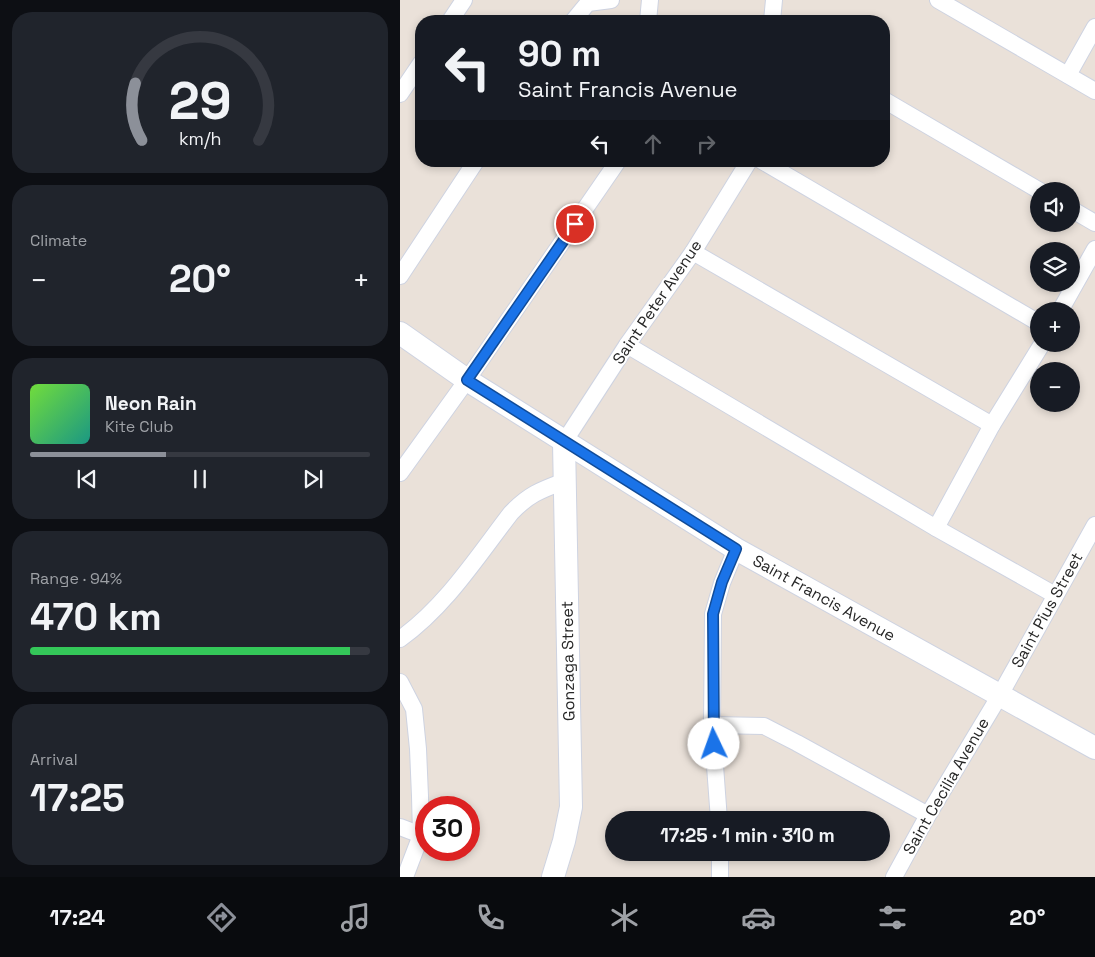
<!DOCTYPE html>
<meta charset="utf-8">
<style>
:root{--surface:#171b24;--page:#20242c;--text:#f1f3f6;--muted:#9ea1a6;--line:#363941;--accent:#8c9099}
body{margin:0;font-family:"Space Grotesk",sans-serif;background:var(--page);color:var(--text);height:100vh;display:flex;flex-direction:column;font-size:19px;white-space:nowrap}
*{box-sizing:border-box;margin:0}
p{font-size:16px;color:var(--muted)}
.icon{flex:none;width:28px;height:28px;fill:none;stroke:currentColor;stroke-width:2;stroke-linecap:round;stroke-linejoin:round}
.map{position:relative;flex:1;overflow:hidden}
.sheet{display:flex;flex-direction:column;gap:12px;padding:12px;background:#0d0f14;width:400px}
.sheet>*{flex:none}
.top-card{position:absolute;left:15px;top:15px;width:475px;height:152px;border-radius:20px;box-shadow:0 2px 8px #0003;background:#171b24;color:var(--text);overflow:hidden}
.controls{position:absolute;left:630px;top:182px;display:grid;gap:10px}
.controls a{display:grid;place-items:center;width:50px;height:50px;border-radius:50%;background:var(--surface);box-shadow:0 2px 8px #0003;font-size:25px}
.speed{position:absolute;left:15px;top:796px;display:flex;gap:10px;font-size:25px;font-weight:700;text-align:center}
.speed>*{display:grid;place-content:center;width:65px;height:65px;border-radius:50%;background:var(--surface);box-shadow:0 2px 8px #0003;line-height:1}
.speed .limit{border:8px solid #d22;background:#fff;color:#111}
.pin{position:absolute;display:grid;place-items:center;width:42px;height:42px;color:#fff;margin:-21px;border:2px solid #fff;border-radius:50%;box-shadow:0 1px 5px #0007}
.me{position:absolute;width:55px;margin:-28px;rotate:357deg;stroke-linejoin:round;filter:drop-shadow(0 0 4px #0008)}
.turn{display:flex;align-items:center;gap:18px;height:105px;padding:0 20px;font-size:22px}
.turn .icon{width:65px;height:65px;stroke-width:2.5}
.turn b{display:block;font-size:35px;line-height:42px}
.lanes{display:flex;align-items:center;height:48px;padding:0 20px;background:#0003;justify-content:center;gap:25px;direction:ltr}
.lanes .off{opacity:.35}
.big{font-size:38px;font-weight:700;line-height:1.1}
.sheet .widget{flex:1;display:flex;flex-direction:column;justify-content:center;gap:8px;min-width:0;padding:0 18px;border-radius:20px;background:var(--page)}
.sheet .dial{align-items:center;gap:0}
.dial svg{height:130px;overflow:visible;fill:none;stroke:var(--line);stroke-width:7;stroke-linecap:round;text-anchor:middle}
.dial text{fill:var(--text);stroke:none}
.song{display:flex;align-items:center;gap:15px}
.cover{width:60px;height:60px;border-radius:8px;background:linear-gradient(135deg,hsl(100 70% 55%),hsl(170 70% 35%))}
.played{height:5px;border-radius:2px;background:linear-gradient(90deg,var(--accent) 40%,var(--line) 40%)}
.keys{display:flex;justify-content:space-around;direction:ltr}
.heat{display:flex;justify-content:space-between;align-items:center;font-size:28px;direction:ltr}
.charge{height:8px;border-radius:4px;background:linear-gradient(90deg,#34c759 94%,var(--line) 0)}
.trip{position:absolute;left:205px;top:811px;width:285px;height:50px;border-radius:25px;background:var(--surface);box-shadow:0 2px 8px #0003;font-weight:700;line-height:50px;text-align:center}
.tabs{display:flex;height:80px;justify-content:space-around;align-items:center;background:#090b0e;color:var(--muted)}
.tabs .icon{width:35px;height:35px}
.tabs .current{color:var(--accent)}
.tabs b{font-size:22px;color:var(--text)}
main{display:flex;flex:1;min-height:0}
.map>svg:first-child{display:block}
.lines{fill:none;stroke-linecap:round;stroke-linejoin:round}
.street-casing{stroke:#ced3e1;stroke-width:18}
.secondary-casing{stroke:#ced3e1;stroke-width:24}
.street{stroke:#fff;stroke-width:16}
.secondary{stroke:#fff;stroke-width:22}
.route-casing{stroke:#114b97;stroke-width:12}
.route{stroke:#1a73e8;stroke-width:9}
.labels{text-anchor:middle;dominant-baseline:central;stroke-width:4;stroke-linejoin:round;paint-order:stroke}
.street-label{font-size:16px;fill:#272727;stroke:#fff}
</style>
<main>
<section class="sheet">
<div class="widget dial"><svg viewBox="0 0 100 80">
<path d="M14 69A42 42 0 1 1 86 69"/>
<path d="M14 69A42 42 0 0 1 10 34" stroke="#8c9099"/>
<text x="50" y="56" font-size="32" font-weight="700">29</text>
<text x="50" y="72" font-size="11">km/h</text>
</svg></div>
<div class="widget"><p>Climate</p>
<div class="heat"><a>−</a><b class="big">20°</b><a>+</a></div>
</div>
<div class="widget">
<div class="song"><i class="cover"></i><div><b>Neon Rain</b><p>Kite Club</p></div></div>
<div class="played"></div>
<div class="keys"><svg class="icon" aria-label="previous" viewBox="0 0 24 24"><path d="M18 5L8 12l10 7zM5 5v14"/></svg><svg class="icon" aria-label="pause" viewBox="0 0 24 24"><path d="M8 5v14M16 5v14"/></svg><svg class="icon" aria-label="next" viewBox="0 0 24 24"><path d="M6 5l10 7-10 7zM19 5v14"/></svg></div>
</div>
<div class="widget"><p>Range · 94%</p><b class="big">470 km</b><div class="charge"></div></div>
<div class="widget"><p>Arrival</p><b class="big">17:25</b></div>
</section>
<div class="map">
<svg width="695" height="877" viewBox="0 0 695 877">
<rect width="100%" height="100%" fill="#eae1d9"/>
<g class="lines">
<defs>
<g id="street">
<path d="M538,0L695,91"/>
<path d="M50,21L64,0"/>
<path d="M173,21L188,3L211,0"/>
<path d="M248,21L250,0"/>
<path d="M372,21L374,0"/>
<path d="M668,75L695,27"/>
<path d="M0,94L21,63"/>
<path d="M484,100L640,191"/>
<path d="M362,161L639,323"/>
<path d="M671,209L695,223"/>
<path d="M293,252L592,425"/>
<path d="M0,276L76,161"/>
<path d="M660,311L695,249"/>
<path d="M227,345L536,528L655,595"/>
<path d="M164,442L227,345L293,252L349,161"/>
<path d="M0,473L67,380L218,161"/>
<path d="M536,528L592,425L642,344"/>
<path d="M0,639C46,606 77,557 111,513C129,494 141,490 165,481"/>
<path d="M0,682L14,709L18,749L20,796L21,835L5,877"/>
<path d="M312,725L364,726L397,743L528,815"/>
<path d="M319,820L312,725L313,614L322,583L336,549"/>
<path d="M0,827L21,835"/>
<path d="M320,852V877"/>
<path d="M494,877L528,815L600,695L695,525"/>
</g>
<g id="secondary">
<path d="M0,333L67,380L336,549L695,748"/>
<path d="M153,877L164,841L171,807L164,442"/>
</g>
</defs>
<use href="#street" class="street-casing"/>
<use href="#secondary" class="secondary-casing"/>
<use href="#street" class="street"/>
<use href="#secondary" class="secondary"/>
</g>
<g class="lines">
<defs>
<path id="route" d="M175,224L67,380L336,549L322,582L313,614L314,744"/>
</defs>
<use href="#route" class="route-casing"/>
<use href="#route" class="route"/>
</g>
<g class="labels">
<g class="street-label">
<text transform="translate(257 302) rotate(-56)">Saint Peter Avenue</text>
<text transform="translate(424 598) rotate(29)">Saint Francis Avenue</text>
<text transform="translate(647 610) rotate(-61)">Saint Pius Street</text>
<text transform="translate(168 661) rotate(-91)">Gonzaga Street</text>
<text transform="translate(546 786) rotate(-60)">Saint Cecilia Avenue</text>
</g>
</g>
</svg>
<div class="controls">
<a><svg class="icon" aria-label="sound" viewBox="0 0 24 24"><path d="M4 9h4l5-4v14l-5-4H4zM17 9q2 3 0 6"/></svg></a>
<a><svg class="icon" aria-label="layers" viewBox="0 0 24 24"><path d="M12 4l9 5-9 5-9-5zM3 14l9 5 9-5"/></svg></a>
<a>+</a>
<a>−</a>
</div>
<div class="speed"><div class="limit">30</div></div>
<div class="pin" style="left:175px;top:224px;background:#d93025"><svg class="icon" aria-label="arrive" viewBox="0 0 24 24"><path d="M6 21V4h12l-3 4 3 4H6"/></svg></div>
<svg class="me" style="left:314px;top:744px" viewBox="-20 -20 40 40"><circle r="19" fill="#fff"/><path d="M0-13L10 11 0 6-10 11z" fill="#1a73e8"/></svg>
<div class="trip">17:25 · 1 min · 310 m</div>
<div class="top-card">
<div class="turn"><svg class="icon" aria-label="left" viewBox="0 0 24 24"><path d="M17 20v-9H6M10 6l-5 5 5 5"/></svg><div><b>90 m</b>Saint Francis Avenue</div></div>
<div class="lanes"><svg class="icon" aria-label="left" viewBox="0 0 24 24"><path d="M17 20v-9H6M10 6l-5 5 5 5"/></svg><svg class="icon off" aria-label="ahead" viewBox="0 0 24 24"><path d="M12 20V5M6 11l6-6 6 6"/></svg><svg class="icon off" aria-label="right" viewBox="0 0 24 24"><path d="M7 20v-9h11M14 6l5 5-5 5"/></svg></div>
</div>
</div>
</main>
<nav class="tabs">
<b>17:24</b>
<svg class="icon current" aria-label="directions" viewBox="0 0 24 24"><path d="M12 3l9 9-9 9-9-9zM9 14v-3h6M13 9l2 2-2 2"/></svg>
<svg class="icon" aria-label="music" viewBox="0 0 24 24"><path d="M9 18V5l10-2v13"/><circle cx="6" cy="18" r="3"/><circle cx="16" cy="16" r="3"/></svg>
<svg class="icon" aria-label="phone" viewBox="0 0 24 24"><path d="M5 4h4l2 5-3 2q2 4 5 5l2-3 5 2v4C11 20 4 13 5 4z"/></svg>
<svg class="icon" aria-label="climate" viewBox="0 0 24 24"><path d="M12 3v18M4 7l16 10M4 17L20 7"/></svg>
<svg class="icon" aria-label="car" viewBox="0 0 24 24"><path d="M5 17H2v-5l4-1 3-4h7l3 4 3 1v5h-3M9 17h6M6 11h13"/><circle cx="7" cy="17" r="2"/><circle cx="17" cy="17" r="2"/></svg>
<svg class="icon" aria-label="filters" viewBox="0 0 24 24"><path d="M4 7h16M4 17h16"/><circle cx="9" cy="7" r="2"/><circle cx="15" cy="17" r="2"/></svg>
<b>20°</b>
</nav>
